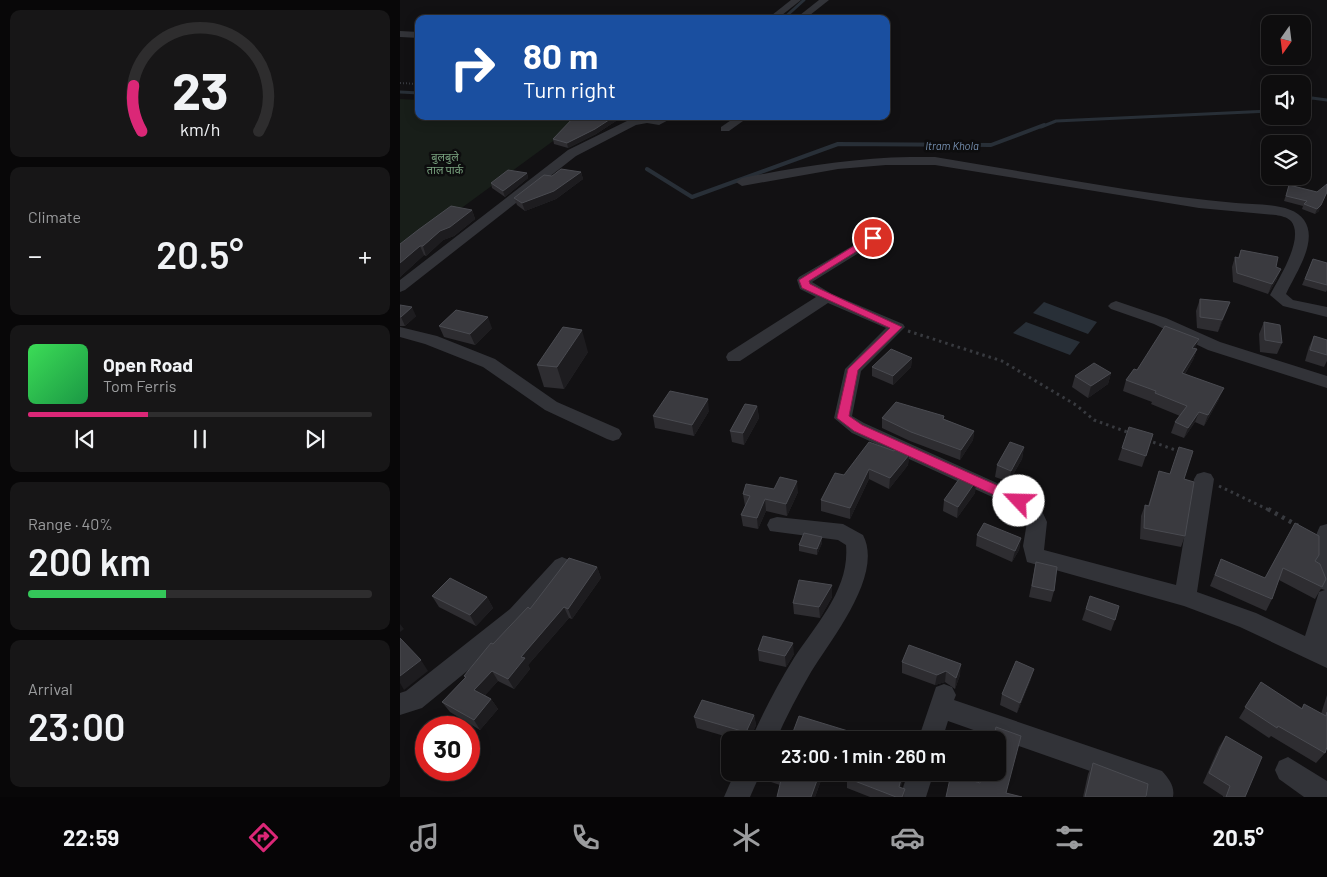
<!DOCTYPE html>
<meta charset="utf-8">
<style>
:root{--surface:#0e0d0e;--page:#171617;--text:#f1f3f6;--muted:#9b9c9e;--line:#2e2d2e;--accent:#db2777}
body{margin:0;font-family:Barlow,"Noto Sans Devanagari",sans-serif;background:var(--page);color:var(--text);height:100vh;display:flex;flex-direction:column;font-size:19px;white-space:nowrap}
*{box-sizing:border-box;margin:0}
p{font-size:16px;color:var(--muted)}
.icon{flex:none;width:28px;height:28px;fill:none;stroke:currentColor;stroke-width:2;stroke-linecap:round;stroke-linejoin:round}
.map{position:relative;flex:1;overflow:hidden}
.panel{display:flex;flex-direction:column;gap:10px;padding:10px;background:#080708;width:400px}
.panel>*{flex:none}
.hud{position:absolute;left:15px;top:15px;width:475px;height:105px;border-radius:10px;box-shadow:0 2px 12px #0003,0 0 0 1px var(--line);background:#1a4fa0;color:#fff;overflow:hidden}
.needle{width:32px;rotate:194deg}
.tools{position:absolute;left:861px;top:15px;display:grid;gap:10px}
.tools a{display:grid;place-items:center;width:50px;height:50px;border-radius:10px;background:var(--surface);box-shadow:0 2px 12px #0003,0 0 0 1px var(--line);font-size:25px}
.speed{position:absolute;left:15px;top:716px;display:flex;gap:10px;font-size:25px;font-weight:700;text-align:center}
.speed>*{display:grid;place-content:center;width:65px;height:65px;border-radius:50%;background:var(--surface);box-shadow:0 2px 12px #0003,0 0 0 1px var(--line);line-height:1}
.speed .limit{border:8px solid #d22;background:#fff;color:#111}
.pin{position:absolute;display:grid;place-items:center;width:42px;height:42px;color:#fff;margin:-21px;border:2px solid #fff;border-radius:50%;box-shadow:0 1px 5px #0007}
.me{position:absolute;width:55px;margin:-28px;rotate:294deg;stroke-linejoin:round;filter:drop-shadow(0 0 4px #0008)}
.turn{display:flex;align-items:center;gap:18px;height:105px;padding:0 25px;font-size:22px}
.turn .icon{width:65px;height:65px;stroke-width:2.5}
.turn b{display:block;font-size:35px;line-height:42px}
.big{font-size:38px;font-weight:600;line-height:1.1}
.panel .card{flex:1;display:flex;flex-direction:column;justify-content:center;gap:8px;min-width:0;padding:0 18px;border-radius:10px;background:var(--page)}
.panel .dial{align-items:center;gap:0}
.dial svg{height:130px;overflow:visible;fill:none;stroke:var(--line);stroke-width:7;stroke-linecap:round;text-anchor:middle}
.dial text{fill:var(--text);stroke:none}
.song{display:flex;align-items:center;gap:15px}
.cover{width:60px;height:60px;border-radius:8px;background:linear-gradient(135deg,hsl(130 70% 55%),hsl(140 70% 35%))}
.played{height:5px;border-radius:2px;background:linear-gradient(90deg,var(--accent) 35%,var(--line) 35%)}
.keys{display:flex;justify-content:space-around;direction:ltr}
.heat{display:flex;justify-content:space-between;align-items:center;font-size:28px;direction:ltr}
.charge{height:8px;border-radius:4px;background:linear-gradient(90deg,#34c759 40%,var(--line) 0)}
.trip{position:absolute;left:321px;top:731px;width:285px;height:50px;border-radius:10px;background:var(--surface);box-shadow:0 2px 12px #0003,0 0 0 1px var(--line);font-weight:600;line-height:50px;text-align:center}
.tab-bar{display:flex;height:80px;justify-content:space-around;align-items:center;background:#060506;color:var(--muted)}
.tab-bar .icon{width:35px;height:35px}
.tab-bar .active{color:var(--accent)}
.tab-bar b{font-size:22px;color:var(--text)}
main{display:flex;flex:1;min-height:0}
.map>svg:first-child{display:block}
.green{fill:#181e19}
.water{fill:#282f37}
.lines{fill:none;stroke-linecap:round;stroke-linejoin:round}
.stream-far1{stroke:#282f37;stroke-width:3}
.stream{stroke:#282f37;stroke-width:4}
.path-far2{stroke:#383a3f;stroke-width:2;stroke-dasharray:1 2;stroke-linecap:butt}
.path-far1{stroke:#383a3f;stroke-width:3;stroke-dasharray:2.5 4;stroke-linecap:butt}
.path{stroke:#383a3f;stroke-width:4.5;stroke-dasharray:3 5;stroke-linecap:butt}
.street{fill:#323338;fill-rule:evenodd}
.wall{fill:#2e2d31}
.shaded-wall{fill:#1d1c1f}
.building{fill:#3a3a3f;stroke:#4a4b51}
.route{fill:#db2777;stroke:#8e194d}
.labels{text-anchor:middle;dominant-baseline:central;stroke-width:5;stroke-linejoin:round;paint-order:stroke}
.far-water-label{font-size:11px;font-style:italic;fill:#7791b2;stroke:#0d0d0e}
.far-park-label{font-size:11px;fill:#78a17e;stroke:#0d0d0e}
</style>
<main>
<section class="panel">
<div class="card dial"><svg viewBox="0 0 100 80">
<path d="M14 69A42 42 0 1 1 86 69"/>
<path d="M14 69A42 42 0 0 1 9 41" stroke="#db2777"/>
<text x="50" y="56" font-size="32" font-weight="700">23</text>
<text x="50" y="72" font-size="11">km/h</text>
</svg></div>
<div class="card"><p>Climate</p>
<div class="heat"><a>−</a><b class="big">20.5°</b><a>+</a></div>
</div>
<div class="card">
<div class="song"><i class="cover"></i><div><b>Open Road</b><p>Tom Ferris</p></div></div>
<div class="played"></div>
<div class="keys"><svg class="icon" aria-label="previous" viewBox="0 0 24 24"><path d="M18 5L8 12l10 7zM5 5v14"/></svg><svg class="icon" aria-label="pause" viewBox="0 0 24 24"><path d="M8 5v14M16 5v14"/></svg><svg class="icon" aria-label="next" viewBox="0 0 24 24"><path d="M6 5l10 7-10 7zM19 5v14"/></svg></div>
</div>
<div class="card"><p>Range · 40%</p><b class="big">200 km</b><div class="charge"></div></div>
<div class="card"><p>Arrival</p><b class="big">23:00</b></div>
</section>
<div class="map">
<svg width="927" height="797" viewBox="0 0 927 797">
<rect width="100%" height="100%" fill="#121113"/>
<path class="green" d="M0,99L19,100V116H179L160,136L0,253Z"/>
<g class="water">
<path d="M644,302L697,322L688,334L633,313Z"/>
<path d="M626,322L680,342L670,355L613,333Z"/>
</g>
<g class="lines">
<g class="stream-far1">
<path d="M383,19L404,0"/>
<path d="M0,92L19,93"/>
<path d="M902,102L912,98L927,100"/>
<path d="M641,127L656,121L870,111"/>
</g>
<path class="stream" d="M247,169L292,197L438,144L591,145L644,125"/>
<path class="path-far2" d="M0,83L19,84"/>
<g class="path-far1">
<path d="M508,331L602,361L676,405L694,420L730,433"/>
<path d="M747,440L781,452"/>
<path d="M819,486L871,511"/>
</g>
<path class="path" d="M868,509L898,526"/>
<g class="street">
<path d="M391,0H401L377,19H367Z"/>
<path d="M419,0H429L405,19H395Z"/>
<path d="M0,31L19,32V38L0,37Z"/>
<path d="M262,116H276L259,125L247,123L236,125L176,156L5,290L0,292V280L168,150L229,120Z"/>
<path d="M337,116H350L329,131H321V127Z"/>
<path d="M510,157H535C635,173 735,194 836,203C855,205 892,202 904,220C919,241 895,274 886,294L893,300L927,307V317L883,306L870,295C879,278 905,238 891,221C887,217 881,216 876,215L799,208L535,165H486L438,169L342,186L336,182L342,178C398,167 453,158 510,157Z"/>
<path d="M473,234L478,235L480,238L478,241L412,282L432,294L503,324L505,327L461,371L452,416L464,423L626,496L642,511L647,522L644,550L776,585L794,479L797,474L804,472L811,474L814,479L797,592L856,613L905,636L919,592L925,590L919,588C911,571 911,543 920,526L927,524V668L840,627L784,606L627,562L623,546L627,522L612,506L452,433L434,418L445,369L486,328L428,303L340,361H328L326,357L328,353L416,297L400,289L397,280L399,277Z"/>
<path d="M716,301L766,318L820,342L927,376V388L808,350L754,324L711,309L708,306L711,303Z"/>
<path d="M0,327L37,336L95,359L157,402L219,429L222,434L219,439L213,441L207,439L145,410L83,367L25,344L0,337Z"/>
<path d="M377,517L443,524L463,535C484,575 431,639 411,672C398,694 386,717 376,740H351C363,712 378,684 394,658C416,624 450,589 446,545L438,540L370,531L367,525L370,519Z"/>
<path d="M162,557L169,560L173,566L169,572L126,623L22,708L0,715V693L6,691L110,609L155,560Z"/>
<path d="M544,684L552,687L556,695L554,700L762,771C769,779 775,786 773,797H747L744,790L548,721L542,740H518L536,687Z"/>
<path d="M888,757L927,781V797H904L879,779L875,770L879,761Z"/>
<path d="M335,772H361L350,797H324Z"/>
<path d="M508,772H534L526,797H500Z"/>
</g>
</g>
<g class="wall">
<path d="M219,119L196,134L168,148L154,144L153,139Z"/>
<path d="M181,172L183,179L156,199L125,211L117,205L114,198L152,176Z"/>
<path d="M127,173L128,178L105,197L92,188L91,183Z"/>
<path d="M889,185L919,211L915,214L902,209L903,206L884,201Z"/>
<path d="M72,210L75,219L54,236L43,240L26,256L24,255L0,277V244Z"/>
<path d="M841,250L876,267L877,279L868,294L833,282L832,267L835,257L838,258Z"/>
<path d="M913,259L927,263V290L926,292L902,285Z"/>
<path d="M800,299L830,302L818,332L797,328L796,311Z"/>
<path d="M0,305L16,316L5,326H0Z"/>
<path d="M864,322L882,343L877,354L860,352L859,334Z"/>
<path d="M39,326L92,328L75,345L44,337Z"/>
<path d="M914,336L927,340V361L924,367L905,361L909,347Z"/>
<path d="M795,349H797L793,360L785,374L819,399L804,426L795,422L784,438L771,433L775,422L780,416L751,404L752,402L723,391L726,380L737,370Z"/>
<path d="M188,352L164,389L144,387L137,365Z"/>
<path d="M512,358L511,367L493,385L472,376V367Z"/>
<path d="M711,373L708,384L688,398L672,387L675,376Z"/>
<path d="M357,406L359,418L344,445L332,442L330,431Z"/>
<path d="M309,411L294,436L255,428L253,416Z"/>
<path d="M482,418L544,419L574,431L573,440L560,460L510,441L482,428Z"/>
<path d="M753,434L742,467L718,460L722,448Z"/>
<path d="M624,447L622,459L609,482L595,477L597,465Z"/>
<path d="M494,451L509,455L508,465L489,489L469,479L450,519L421,511V500L444,475Z"/>
<path d="M759,471L784,479L785,536L781,547L740,539L741,516L745,505L748,506Z"/>
<path d="M576,481L575,493L557,518L543,511L544,500Z"/>
<path d="M374,489L398,492L387,516L366,511L358,529L343,526L341,515L345,506L343,494Z"/>
<path d="M895,523L915,561L922,587L915,599L879,580L872,599L866,611L810,586L821,559L865,578Z"/>
<path d="M577,535L621,538L619,550L612,562L576,546Z"/>
<path d="M422,537V543L417,555L399,551V545Z"/>
<path d="M636,562L654,591L651,602L629,597Z"/>
<path d="M197,567L201,578L172,619L169,618L128,665L130,669L114,689L98,681L85,695L91,699L98,709L80,730L50,712L42,702L65,678L64,676L93,644L130,609Z"/>
<path d="M432,585V597L420,618L394,614L393,603Z"/>
<path d="M32,596L87,597L93,608L76,626L39,607Z"/>
<path d="M690,596L715,620L711,631L682,620Z"/>
<path d="M358,650L394,654L386,667L359,661Z"/>
<path d="M502,662L560,675L555,689L545,682L535,685L502,673Z"/>
<path d="M631,679L617,713L600,705L602,694Z"/>
<path d="M861,682L902,708L904,704L921,714L927,695V747L925,753L916,763L871,736L869,738L839,718Z"/>
<path d="M354,715L356,725L353,732L355,740H338L297,728L294,717Z"/>
<path d="M826,736L845,797H823V796L803,783L819,747Z"/>
<path d="M693,763L746,797H683L688,774Z"/>
<path d="M364,772H424L415,797H377L380,785L365,780Z"/>
<path d="M447,778L501,788L505,789L504,797H470L447,788Z"/>
</g>
<g class="shaded-wall">
<path d="M215,116H238L219,119L196,134L168,148L167,143Z"/>
<path d="M181,172L183,179L156,199L125,211L122,203Z"/>
<path d="M127,173L128,178L105,197L103,191Z"/>
<path d="M927,192L919,211L915,214L917,209Z"/>
<path d="M72,210L75,219L54,236L43,240L26,256L23,246L40,231Z"/>
<path d="M20,246L24,255L0,277V263Z"/>
<path d="M881,269L877,279L868,294L872,284Z"/>
<path d="M830,302L826,313L818,332L822,320Z"/>
<path d="M12,307L16,316L5,326L1,317Z"/>
<path d="M88,317L92,328L75,345L70,334Z"/>
<path d="M182,330L188,352L164,389L157,367Z"/>
<path d="M799,339L795,349L792,348Z"/>
<path d="M797,349L793,360L779,383L782,373Z"/>
<path d="M512,358L511,367L493,385V376Z"/>
<path d="M711,373L708,384L688,398L691,386Z"/>
<path d="M824,388L819,399L804,426L808,415Z"/>
<path d="M308,399L309,411L294,436L292,425Z"/>
<path d="M357,406L359,418L344,445L343,433Z"/>
<path d="M799,412L795,422L784,438L788,428Z"/>
<path d="M574,431L573,440L560,460L561,450Z"/>
<path d="M624,447L622,459L609,482L611,471Z"/>
<path d="M509,455L508,465L489,489L490,478Z"/>
<path d="M469,469V479L450,519V508Z"/>
<path d="M397,481L398,492L387,516L386,504Z"/>
<path d="M576,481L575,493L557,518L558,507Z"/>
<path d="M365,499L366,511L358,529L357,518Z"/>
<path d="M422,537V543L417,555V549Z"/>
<path d="M621,538L619,550L612,562L615,551Z"/>
<path d="M197,567L201,578L172,619L168,609Z"/>
<path d="M432,585V597L420,618L419,607Z"/>
<path d="M87,597L93,608L76,626L70,615Z"/>
<path d="M164,607L169,618L128,665L130,669L114,689L108,679L121,657Z"/>
<path d="M0,624L4,629L0,632Z"/>
<path d="M393,643L394,654L386,667L385,656Z"/>
<path d="M21,660L28,671L4,690L0,683V676Z"/>
<path d="M561,664L560,675L555,689L556,678Z"/>
<path d="M634,669L631,679L617,713L620,703Z"/>
<path d="M92,671L98,681L81,700L74,690Z"/>
<path d="M546,671L545,682L535,685L537,675Z"/>
<path d="M91,699L98,709L80,730L74,720Z"/>
<path d="M354,715L356,725L352,734L347,730Z"/>
<path d="M353,732L355,740H353L352,734Z"/>
<path d="M420,772H424L415,797H411Z"/>
<path d="M503,772H506L498,796L499,787Z"/>
</g>
<g class="building">
<path d="M175,116H215L195,129L167,143L153,139Z"/>
<path d="M161,169L181,172L154,191L122,203L114,198L144,175L152,176Z"/>
<path d="M108,170L127,173L103,191L91,183Z"/>
<path d="M927,184V192L921,205L917,209L904,204L907,201L886,196L889,185L917,192Z"/>
<path d="M51,206L72,210L50,227L40,231L23,246H20L0,263V244L18,230Z"/>
<path d="M841,250L878,257L876,267L881,269L872,284L837,273L835,257L839,258Z"/>
<path d="M913,259L927,263V285L905,279Z"/>
<path d="M800,299L830,302L822,320L800,317Z"/>
<path d="M0,305L12,307L1,317H0Z"/>
<path d="M56,310L88,317L70,334L39,326Z"/>
<path d="M864,322L880,325L882,343L865,340Z"/>
<path d="M765,326L799,339L792,348L797,349L782,373L824,388L808,415L799,412L788,428L775,422L787,406L755,393L756,391L726,380L734,369L737,370Z"/>
<path d="M163,327L182,330L157,367L137,365Z"/>
<path d="M914,336L927,340V355L910,350Z"/>
<path d="M491,349L512,358L493,376L472,367Z"/>
<path d="M694,363L711,373L691,386L675,376Z"/>
<path d="M270,391L308,399L292,425L253,416Z"/>
<path d="M496,402L544,416L543,419L574,431L561,450L511,432L482,418Z"/>
<path d="M345,404L357,406L343,433L330,431Z"/>
<path d="M729,427L753,434L746,456L722,448Z"/>
<path d="M469,442L494,451L496,448L509,455L490,478L469,469L450,508L421,500L435,473L444,475Z"/>
<path d="M610,442L624,447L611,471L597,465Z"/>
<path d="M779,447L793,451L784,479L794,482L785,536L744,528L745,505L749,506L759,471L770,474Z"/>
<path d="M562,475L576,481L558,507L544,500Z"/>
<path d="M380,477L397,481L386,504L365,499L357,518L341,515L350,496L343,494L346,484L374,489Z"/>
<path d="M584,523L621,538L615,551L577,535Z"/>
<path d="M895,523L919,536V555L915,561L920,564L926,579L922,587L883,568L872,599L815,575L821,559L865,578Z"/>
<path d="M404,533L422,537L417,549L399,545Z"/>
<path d="M169,558L197,567L168,609L164,607L121,657L125,658L108,679L92,671L74,690L91,699L74,720L42,702L66,677L64,676L91,643L93,644L128,607L130,609Z"/>
<path d="M636,562L657,567L654,591L632,586Z"/>
<path d="M50,578L87,597L70,615L32,596Z"/>
<path d="M399,580L432,585L419,607L393,603Z"/>
<path d="M690,596L719,606L715,620L686,609Z"/>
<path d="M363,636L393,643L385,656L358,650Z"/>
<path d="M0,638L21,660L0,676Z"/>
<path d="M509,645L561,664L556,678L546,671L537,675L502,662Z"/>
<path d="M616,661L634,669L620,703L602,694Z"/>
<path d="M861,682L902,709L904,704L926,716L927,712V747L925,753L878,726L877,728L845,707Z"/>
<path d="M302,700L354,715L347,730L353,732L352,734L294,717Z"/>
<path d="M399,716L448,731L447,734L463,740H390Z"/>
<path d="M596,727L621,736L606,793L622,797H546L551,774L580,783L583,772H598V740H593Z"/>
<path d="M826,736L862,757L845,797H826L830,786L809,773Z"/>
<path d="M693,763L748,784L746,797H685Z"/>
<path d="M371,772H420L411,797H377L382,776Z"/>
<path d="M449,772H503L499,787L505,789L502,797H496L447,778Z"/>
</g>
<path class="route" d="M470,236L478,238L409,281L410,284L420,289L502,327L458,370L449,416L462,425L623,497L625,501L623,504H614L454,431L437,418L448,369L490,328L402,288L399,280Z"/>
<g class="labels">
<g class="far-water-label">
<text x="552" y="145">Itram Khola</text>
</g>
<g class="far-park-label">
<text x="45" y="156">बुलबुले<tspan x="45" dy="13">ताल पार्क</tspan></text>
</g>
</g>
</svg>
<div class="tools">
<a><svg class="needle" viewBox="-14 -14 28 28"><path d="M0-13l5 13h-10z" fill="#e53935"/><path d="M0 13l5-13h-10z" fill="#9b9c9e"/></svg></a>
<a><svg class="icon" aria-label="sound" viewBox="0 0 24 24"><path d="M4 9h4l5-4v14l-5-4H4zM17 9q2 3 0 6"/></svg></a>
<a><svg class="icon" aria-label="layers" viewBox="0 0 24 24"><path d="M12 4l9 5-9 5-9-5zM3 14l9 5 9-5"/></svg></a>
</div>
<div class="speed"><div class="limit">30</div></div>
<div class="pin" style="left:473px;top:238px;background:#d93025"><svg class="icon" aria-label="arrive" viewBox="0 0 24 24"><path d="M6 21V4h12l-3 4 3 4H6"/></svg></div>
<svg class="me" style="left:619px;top:501px" viewBox="-20 -20 40 40"><circle r="19" fill="#fff"/><path d="M0-13L10 11 0 6-10 11z" fill="#db2777"/></svg>
<div class="trip">23:00 · 1 min · 260 m</div>
<div class="hud">
<div class="turn"><svg class="icon" aria-label="right" viewBox="0 0 24 24"><path d="M7 20v-9h11M14 6l5 5-5 5"/></svg><div><b>80 m</b>Turn right</div></div>
</div>
</div>
</main>
<nav class="tab-bar">
<b>22:59</b>
<svg class="icon active" aria-label="directions" viewBox="0 0 24 24"><path d="M12 3l9 9-9 9-9-9zM9 14v-3h6M13 9l2 2-2 2"/></svg>
<svg class="icon" aria-label="music" viewBox="0 0 24 24"><path d="M9 18V5l10-2v13"/><circle cx="6" cy="18" r="3"/><circle cx="16" cy="16" r="3"/></svg>
<svg class="icon" aria-label="phone" viewBox="0 0 24 24"><path d="M5 4h4l2 5-3 2q2 4 5 5l2-3 5 2v4C11 20 4 13 5 4z"/></svg>
<svg class="icon" aria-label="climate" viewBox="0 0 24 24"><path d="M12 3v18M4 7l16 10M4 17L20 7"/></svg>
<svg class="icon" aria-label="car" viewBox="0 0 24 24"><path d="M5 17H2v-5l4-1 3-4h7l3 4 3 1v5h-3M9 17h6M6 11h13"/><circle cx="7" cy="17" r="2"/><circle cx="17" cy="17" r="2"/></svg>
<svg class="icon" aria-label="filters" viewBox="0 0 24 24"><path d="M4 7h16M4 17h16"/><circle cx="9" cy="7" r="2"/><circle cx="15" cy="17" r="2"/></svg>
<b>20.5°</b>
</nav>
